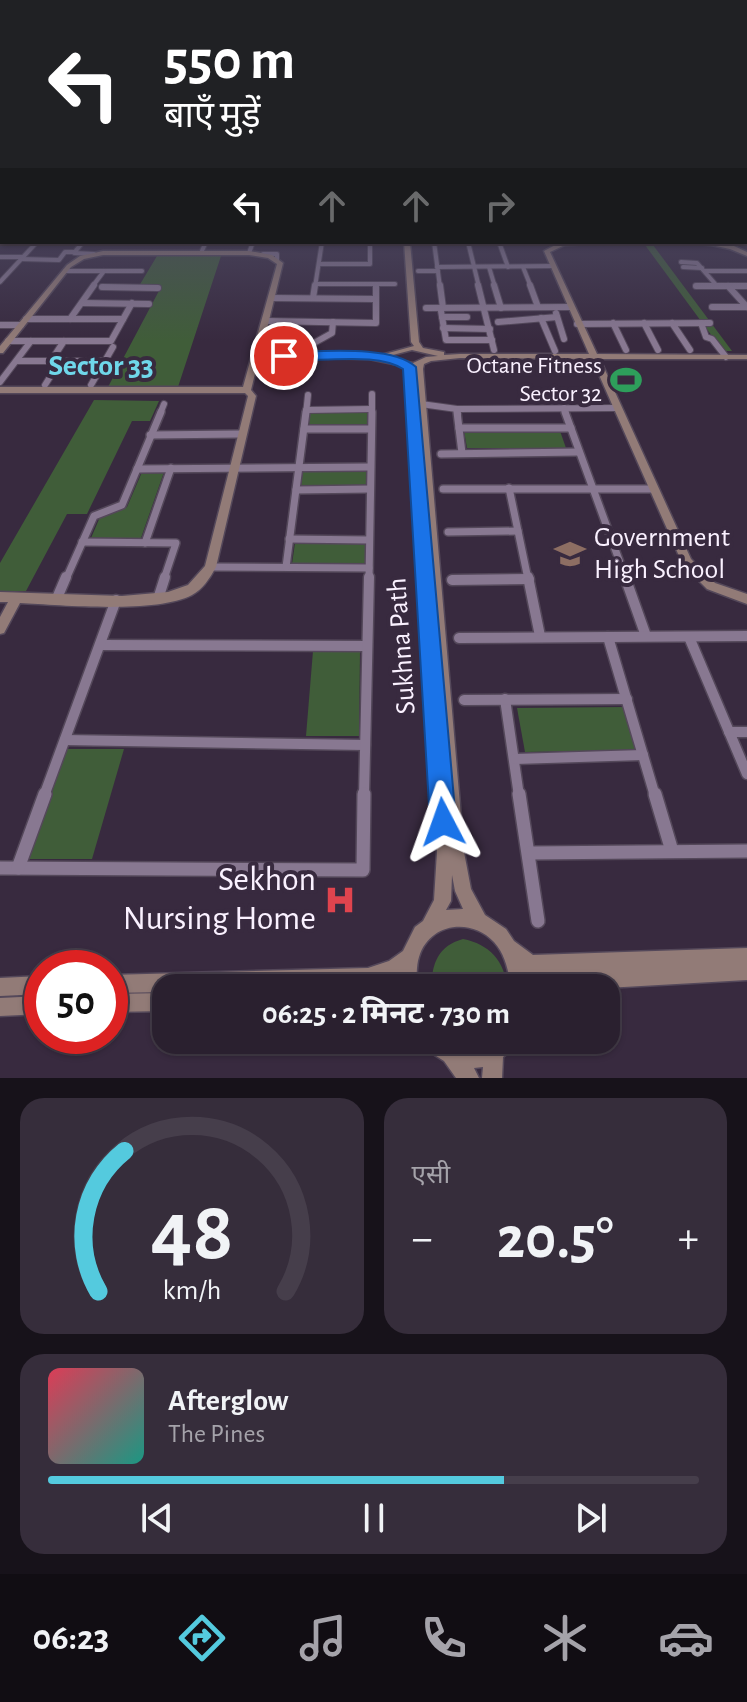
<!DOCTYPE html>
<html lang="hi">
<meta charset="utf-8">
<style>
:root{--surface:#2a202f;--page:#362d3b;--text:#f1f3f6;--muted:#a5a3aa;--line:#463e4b;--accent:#54cade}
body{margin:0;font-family:"Alegreya Sans","Noto Sans Devanagari",sans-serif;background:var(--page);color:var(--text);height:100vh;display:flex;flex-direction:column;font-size:30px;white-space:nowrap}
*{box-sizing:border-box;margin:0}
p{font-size:26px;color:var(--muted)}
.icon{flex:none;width:44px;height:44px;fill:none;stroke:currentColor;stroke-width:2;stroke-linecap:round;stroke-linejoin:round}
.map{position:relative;height:1078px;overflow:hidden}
.drawer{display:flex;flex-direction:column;gap:20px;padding:20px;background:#17121a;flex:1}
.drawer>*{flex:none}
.guide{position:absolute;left:0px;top:0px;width:748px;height:244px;box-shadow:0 2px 6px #0004,0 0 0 2px var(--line);background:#202124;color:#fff;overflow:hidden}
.speed{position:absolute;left:24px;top:950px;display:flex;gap:16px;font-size:40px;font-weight:700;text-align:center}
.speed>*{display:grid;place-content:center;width:104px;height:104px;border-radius:50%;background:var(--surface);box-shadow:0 2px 6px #0004,0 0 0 2px var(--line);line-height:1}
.speed .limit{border:12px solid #d22;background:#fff;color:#111}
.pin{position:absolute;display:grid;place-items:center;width:68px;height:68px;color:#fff;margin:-34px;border:4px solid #fff;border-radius:50%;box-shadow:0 2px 8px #0007}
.me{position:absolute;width:88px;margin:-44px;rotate:356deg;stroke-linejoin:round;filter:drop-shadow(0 0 6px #0008)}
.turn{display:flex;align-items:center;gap:28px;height:168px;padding:0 32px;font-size:36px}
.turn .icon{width:104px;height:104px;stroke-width:2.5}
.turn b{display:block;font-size:56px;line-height:68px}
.lanes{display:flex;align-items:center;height:76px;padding:0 32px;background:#0003;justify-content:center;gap:40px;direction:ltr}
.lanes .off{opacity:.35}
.big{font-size:60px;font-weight:700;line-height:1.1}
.drawer .card{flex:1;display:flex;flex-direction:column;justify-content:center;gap:12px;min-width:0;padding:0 28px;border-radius:24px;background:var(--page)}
.drawer .dial{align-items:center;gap:0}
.dial svg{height:208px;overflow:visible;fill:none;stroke:var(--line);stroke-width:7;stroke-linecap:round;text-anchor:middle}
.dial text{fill:var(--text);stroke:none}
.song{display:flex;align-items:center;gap:24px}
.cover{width:96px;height:96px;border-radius:12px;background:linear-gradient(135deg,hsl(350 70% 55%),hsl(170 70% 35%))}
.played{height:8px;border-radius:4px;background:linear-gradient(90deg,var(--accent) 70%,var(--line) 70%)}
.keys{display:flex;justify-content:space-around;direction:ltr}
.heat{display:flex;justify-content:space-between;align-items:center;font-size:44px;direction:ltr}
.drawer .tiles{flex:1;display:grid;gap:20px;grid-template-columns:1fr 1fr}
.card:last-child{grid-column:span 2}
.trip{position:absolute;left:152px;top:974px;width:468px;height:80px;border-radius:24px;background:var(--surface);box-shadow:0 2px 6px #0004,0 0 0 2px var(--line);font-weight:700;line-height:80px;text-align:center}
.dock{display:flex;height:128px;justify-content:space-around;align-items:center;background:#110d13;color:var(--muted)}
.dock .icon{width:56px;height:56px}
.dock .on{color:var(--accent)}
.dock b{font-size:36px;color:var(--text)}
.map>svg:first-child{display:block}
.green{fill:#405d39}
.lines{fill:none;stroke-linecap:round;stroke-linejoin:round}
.street-far4-casing{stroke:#54485a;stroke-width:6}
.street-far3-casing{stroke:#54485a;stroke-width:8}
.street-far2-casing{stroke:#54485a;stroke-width:10}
.street-far1-casing{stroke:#54485a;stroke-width:13}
.street-casing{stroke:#54485a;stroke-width:16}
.secondary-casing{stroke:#54485a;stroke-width:3}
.street-far4{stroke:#887891;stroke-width:4}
.street-far3{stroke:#887891;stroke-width:6}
.street-far2{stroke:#887891;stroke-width:7}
.street-far1{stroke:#887891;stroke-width:10}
.street{stroke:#887891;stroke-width:13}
.secondary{fill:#927b77;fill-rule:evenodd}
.route{fill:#1a73e8;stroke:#114b97;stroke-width:2}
.labels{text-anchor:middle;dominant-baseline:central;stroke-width:8;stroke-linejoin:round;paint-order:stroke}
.far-poi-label{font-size:24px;fill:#faf1ff;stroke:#382a3f;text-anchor:end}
.poi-label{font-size:28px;fill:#faf1ff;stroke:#382a3f;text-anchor:start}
.street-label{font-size:28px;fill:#faf1ff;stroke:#382a3f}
.far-district-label{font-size:30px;font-weight:bold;fill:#6fd7ea;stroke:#382a3f}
.near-poi-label{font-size:34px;fill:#faf1ff;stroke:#382a3f;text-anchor:end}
</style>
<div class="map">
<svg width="747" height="1078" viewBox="0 0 747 1078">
<rect width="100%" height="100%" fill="#382a3f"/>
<g class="green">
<path d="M645,245H653L732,351H723Z"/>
<path d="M157,256H221L178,387H108L161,287L139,286Z"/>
<path d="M94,400L159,401L150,421H132L87,514H67L26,591H0V563Z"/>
<path d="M310,412H367V426H309Z"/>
<path d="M464,431H560L566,448H467Z"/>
<path d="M303,469H366V486H301Z"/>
<path d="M142,472H164L141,538H91L100,517L127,507Z"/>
<path d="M295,543H366L365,564H292Z"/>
<path d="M313,651H360L359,736H306Z"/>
<path d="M624,707L637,750L525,752L517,708Z"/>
<path d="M67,749H124L92,859H28Z"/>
<path d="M463,939C489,944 505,961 507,988H431C432,963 438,946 463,939Z"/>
</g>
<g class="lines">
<defs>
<g id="street-far4">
<path d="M83,242L74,253L94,254"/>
<path d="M434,242L440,287"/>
<path d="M468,242L479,287"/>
<path d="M499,242L508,267"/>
<path d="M201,253L206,242"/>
<path d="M249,253L253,242"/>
<path d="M263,254H277V260"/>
<path d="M0,257H23"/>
<path d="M21,259L59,260L65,252H75"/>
<path d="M681,262L697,263L717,286"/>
<path d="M319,264H370V242"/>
<path d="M437,267L552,266"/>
<path d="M489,267L495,287"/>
<path d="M523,267L531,287"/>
<path d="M683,267L702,268"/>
<path d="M65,271H142"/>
<path d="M418,271H438"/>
<path d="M705,271H747"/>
<path d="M0,282L37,242"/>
<path d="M316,284H395"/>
<path d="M376,284V287"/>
<path d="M696,286H747"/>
<path d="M92,287L104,271"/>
<path d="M102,287H118"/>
<path d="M315,287L322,242"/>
</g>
<g id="street-far3">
<path d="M440,285L443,308"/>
<path d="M478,285L494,350"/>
<path d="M494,285L501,308"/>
<path d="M530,285L538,307"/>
<path d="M696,286H747"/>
<path d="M728,286L747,307"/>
<path d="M102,287L158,288"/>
<path d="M271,298L375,299"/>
<path d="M313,298L315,285"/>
<path d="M82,303L149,304"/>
<path d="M712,307H747"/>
<path d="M426,308L570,307"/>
<path d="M441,311L446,340H492"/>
<path d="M556,313L564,339"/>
<path d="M442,317H467"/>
<path d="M541,318L555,351"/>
<path d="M26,319H123"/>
<path d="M70,319L94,285"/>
<path d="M265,321L376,323V285"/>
<path d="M498,322L557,317"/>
<path d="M613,323L626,350"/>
<path d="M644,323L658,350"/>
<path d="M672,323L690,350"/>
<path d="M701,323L706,337L712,339L726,357"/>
<path d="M577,324L710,323"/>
<path d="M0,325H21"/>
<path d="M443,328L490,329"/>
<path d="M8,341H111L132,303"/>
<path d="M314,343L332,333L333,322"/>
<path d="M17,361H105"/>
<path d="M51,361L64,341"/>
<path d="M0,382L31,341"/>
<path d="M45,385L60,361"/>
<path d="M91,385L113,347"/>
<path d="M421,404L457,409L616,408"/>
<path d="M564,408L566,414"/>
<path d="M457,409L458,414"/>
<path d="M306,410L371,409"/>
<path d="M160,414L164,404"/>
<path d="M306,414L308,395"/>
<path d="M372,414V394"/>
</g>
<g id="street-far2">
<path d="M457,412L462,453"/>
<path d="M565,412L626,579"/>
<path d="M459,428H571"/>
<path d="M304,429H371"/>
<path d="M150,435L240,434"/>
<path d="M441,454L579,452"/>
<path d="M137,469L370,467"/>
<path d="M509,488L528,579"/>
<path d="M443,489H653"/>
<path d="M296,490L370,489"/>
<path d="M448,532L518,531"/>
<path d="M289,539L369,540"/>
<path d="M82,542L176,543L164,579"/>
<path d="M145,543L171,468"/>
<path d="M210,567L369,568"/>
<path d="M286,567L306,412"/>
<path d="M66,579L94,516L122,505L161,412"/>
<path d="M369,579L372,412"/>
<path d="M522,579H529"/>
</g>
<g id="street-far1">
<path d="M528,577L540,636"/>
<path d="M625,577L646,636"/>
<path d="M452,580L529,579"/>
<path d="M57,598L66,577"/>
<path d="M158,599L165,577"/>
<path d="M608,637L655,796"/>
<path d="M689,637L747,774"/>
<path d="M459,638L747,636"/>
<path d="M100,645L367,646"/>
<path d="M505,699L519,796"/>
<path d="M464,700L627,699"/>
<path d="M729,732H747"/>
<path d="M65,740L365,745"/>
<path d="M515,759L643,755"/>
<path d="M44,796L116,600"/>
<path d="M364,796L369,577"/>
</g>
<g id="street">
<path d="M519,794L538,921"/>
<path d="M655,794L672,851"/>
<path d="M530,853L747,851"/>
<path d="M0,868L363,870L364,794"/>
<path d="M18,868L45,794"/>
</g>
<g id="secondary">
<path d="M2,196V201L0,202V197Z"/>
<path d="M404,242H410L419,342L423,348L444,352V355L460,354H589L544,251L561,242H713L734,246L747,252V256L730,249L711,245L659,242L565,245L550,252L597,354L747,355V359H600L691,559L715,583L747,594V604L707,589L683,565L592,359L460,358L431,361L424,364L423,369L464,852L471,889L485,915L506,929L514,941L533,955L747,948V980L606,988H540L542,981L549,979L593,972L540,974L526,972L530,988H512C508,972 506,955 494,942C471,917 429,923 419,957C416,966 417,978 416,988H398L399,975L368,986L166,988V992L110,993V975L368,968L389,961L403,951L415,927L423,921L434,900L437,852L407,371L403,366L369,359L259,357L251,390L256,396L216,567C210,578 203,589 192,595C156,614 61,605 20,603L4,633L0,634V617L8,602H0V592L122,596L168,592L188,585L205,566L248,396L245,393H0V387H243L277,264L268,258L249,255H103L84,259L71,267L3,353H0V346L67,265L80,256L103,251H249L272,255L283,263L261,353L369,355L413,363L426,357L438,356L412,350L385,357L381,355L414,346L411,342ZM452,875L455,891L463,909L446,910L451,901Z"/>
<path d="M42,976V994L0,996V978Z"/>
<path d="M166,993V1011L110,1012V994Z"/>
<path d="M42,996V1014L0,1016V998Z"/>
<path d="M419,1040H444L454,1046L469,1049L484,1046L494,1040H518L515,1047L503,1057L502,1078H482L483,1067L474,1068L479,1078H456L444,1061L422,1047Z"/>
</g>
</defs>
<use href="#street-far4" class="street-far4-casing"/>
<use href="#street-far3" class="street-far3-casing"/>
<use href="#street-far2" class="street-far2-casing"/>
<use href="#street-far1" class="street-far1-casing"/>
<use href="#street" class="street-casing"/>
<use href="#secondary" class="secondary-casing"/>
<use href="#street-far4" class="street-far4"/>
<use href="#street-far3" class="street-far3"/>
<use href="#street-far2" class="street-far2"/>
<use href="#street-far1" class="street-far1"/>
<use href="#street" class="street"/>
<use href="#secondary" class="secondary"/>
</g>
<linearGradient id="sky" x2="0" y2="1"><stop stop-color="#1f1723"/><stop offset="0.56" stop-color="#4d4a63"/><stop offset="1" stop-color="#4d4a63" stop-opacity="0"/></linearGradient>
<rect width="747" height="341" fill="url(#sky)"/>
<path class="route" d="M284,352C318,352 392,344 416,367L456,822L452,831L443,835L433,831L430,822L403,369C373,350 315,365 280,358V353Z"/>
<defs>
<symbol id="stadium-bare" viewBox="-9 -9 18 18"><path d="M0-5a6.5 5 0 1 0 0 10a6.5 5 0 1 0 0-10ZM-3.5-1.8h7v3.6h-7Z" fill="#2e9e5b" stroke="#382a3f" stroke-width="2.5" paint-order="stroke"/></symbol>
<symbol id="school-bare" viewBox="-9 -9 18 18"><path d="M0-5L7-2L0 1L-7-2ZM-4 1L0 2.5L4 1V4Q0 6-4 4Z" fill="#8d6e63" stroke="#382a3f" stroke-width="2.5" paint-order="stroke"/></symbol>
<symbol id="hospital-bare" viewBox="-9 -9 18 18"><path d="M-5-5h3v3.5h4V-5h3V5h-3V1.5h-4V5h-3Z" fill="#e0444e" stroke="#382a3f" stroke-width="2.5" paint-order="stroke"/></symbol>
</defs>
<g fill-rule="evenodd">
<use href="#stadium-bare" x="604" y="358" width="44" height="44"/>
<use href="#school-bare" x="548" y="532" width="44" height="44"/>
<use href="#hospital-bare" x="318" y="878" width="44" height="44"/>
</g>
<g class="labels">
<g class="far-poi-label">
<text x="602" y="366">Octane Fitness<tspan x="602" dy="28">Sector 32</tspan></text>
</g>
<g class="poi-label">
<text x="594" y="538">Government<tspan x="594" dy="32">High School</tspan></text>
</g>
<g class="street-label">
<text transform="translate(402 646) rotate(-94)">Sukhna Path</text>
</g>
<g class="far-district-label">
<text x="101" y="366">Sector 33</text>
</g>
<g class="near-poi-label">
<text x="316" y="880">Sekhon<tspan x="316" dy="39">Nursing Home</tspan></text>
</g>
</g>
</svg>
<div class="speed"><div class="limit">50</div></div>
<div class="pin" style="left:284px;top:356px;background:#d93025"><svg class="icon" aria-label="arrive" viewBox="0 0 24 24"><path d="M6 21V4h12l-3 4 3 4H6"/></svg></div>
<svg class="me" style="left:443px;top:822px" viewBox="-20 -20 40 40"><path d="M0-17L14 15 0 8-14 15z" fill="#1a73e8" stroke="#fff" stroke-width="4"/></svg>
<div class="trip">06:25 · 2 मिनट · 730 m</div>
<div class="guide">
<div class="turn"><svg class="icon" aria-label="left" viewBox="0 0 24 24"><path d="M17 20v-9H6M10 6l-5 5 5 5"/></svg><div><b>550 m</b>बाएँ मुड़ें</div></div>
<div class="lanes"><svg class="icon" aria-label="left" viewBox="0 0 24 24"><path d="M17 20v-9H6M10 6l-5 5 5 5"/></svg><svg class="icon off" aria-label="ahead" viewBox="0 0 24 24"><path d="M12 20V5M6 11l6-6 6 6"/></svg><svg class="icon off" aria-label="ahead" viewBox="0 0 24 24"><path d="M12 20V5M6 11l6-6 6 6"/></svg><svg class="icon off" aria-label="right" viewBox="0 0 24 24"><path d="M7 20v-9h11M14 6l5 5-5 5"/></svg></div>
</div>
</div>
<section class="drawer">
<div class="tiles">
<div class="card dial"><svg viewBox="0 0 100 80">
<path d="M14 69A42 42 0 1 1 86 69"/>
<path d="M14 69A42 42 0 0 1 24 15" stroke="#54cade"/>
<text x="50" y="56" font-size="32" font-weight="700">48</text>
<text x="50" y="72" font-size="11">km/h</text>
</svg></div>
<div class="card"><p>एसी</p>
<div class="heat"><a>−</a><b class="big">20.5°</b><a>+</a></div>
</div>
<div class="card">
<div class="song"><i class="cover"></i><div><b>Afterglow</b><p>The Pines</p></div></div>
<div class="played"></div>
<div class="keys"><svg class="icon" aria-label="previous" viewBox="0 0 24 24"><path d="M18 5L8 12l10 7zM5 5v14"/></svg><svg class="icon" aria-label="pause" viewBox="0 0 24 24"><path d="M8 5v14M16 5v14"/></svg><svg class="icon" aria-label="next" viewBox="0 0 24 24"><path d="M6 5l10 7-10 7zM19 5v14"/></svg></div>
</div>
</div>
</section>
<nav class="dock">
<b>06:23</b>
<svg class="icon on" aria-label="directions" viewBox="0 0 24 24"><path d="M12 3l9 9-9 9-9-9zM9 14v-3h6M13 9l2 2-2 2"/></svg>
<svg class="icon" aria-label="music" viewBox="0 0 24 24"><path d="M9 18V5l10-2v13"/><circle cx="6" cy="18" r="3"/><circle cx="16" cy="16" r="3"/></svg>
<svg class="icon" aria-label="phone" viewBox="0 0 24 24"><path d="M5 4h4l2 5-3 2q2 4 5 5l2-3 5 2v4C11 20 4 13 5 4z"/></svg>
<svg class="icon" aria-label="climate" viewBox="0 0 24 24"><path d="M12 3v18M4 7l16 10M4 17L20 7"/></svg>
<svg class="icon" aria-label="car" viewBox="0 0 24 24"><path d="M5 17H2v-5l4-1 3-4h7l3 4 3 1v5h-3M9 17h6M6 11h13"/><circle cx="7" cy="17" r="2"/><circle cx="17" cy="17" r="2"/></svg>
</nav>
